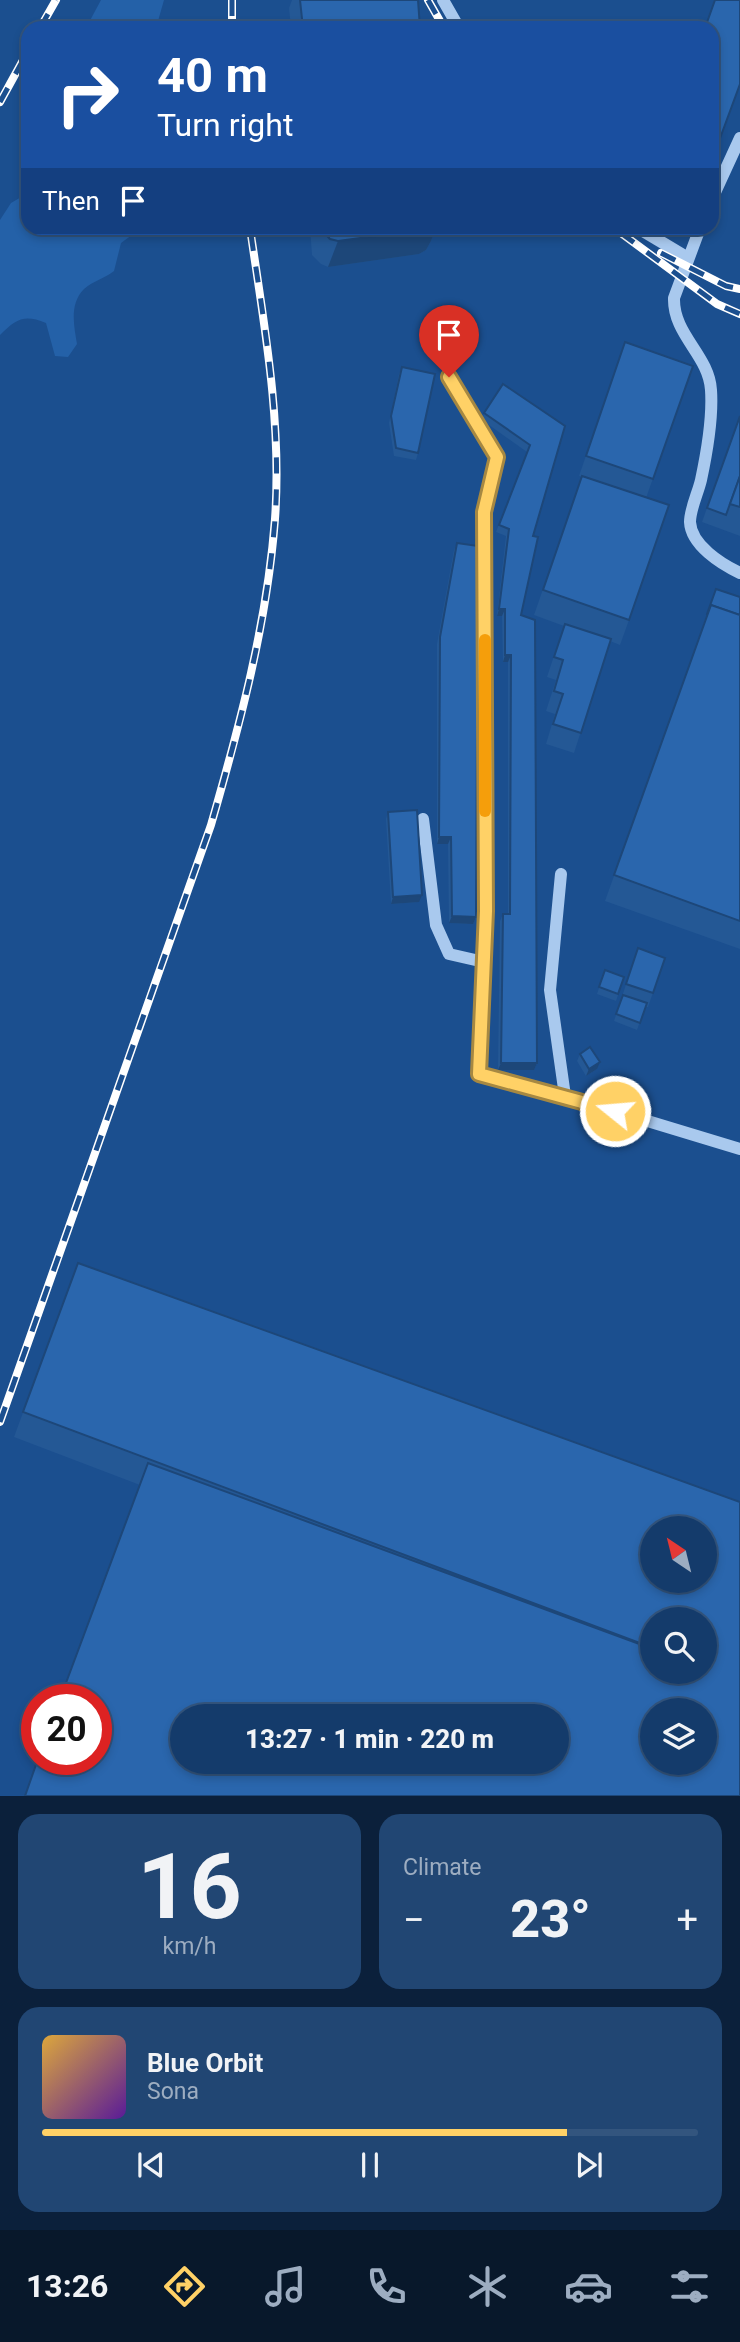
<!DOCTYPE html>
<meta charset="utf-8">
<style>
:root{--surface:#143b6b;--page:#214673;--text:#f1f3f6;--muted:#9dadc1;--line:#33557e;--accent:#ffd166}
body{margin:0;font-family:Roboto,sans-serif;background:var(--page);color:var(--text);height:100vh;display:flex;flex-direction:column;font-size:26px;white-space:nowrap}
*{box-sizing:border-box;margin:0}
p{font-size:23px;color:var(--muted)}
.icon{flex:none;width:38px;height:38px;fill:none;stroke:currentColor;stroke-width:2;stroke-linecap:round;stroke-linejoin:round}
.map{position:relative;height:1796px;overflow:hidden}
.side{display:flex;flex-direction:column;gap:18px;padding:18px;background:#0b203b;flex:1}
.side>*{flex:none}
.hud{position:absolute;left:21px;top:21px;width:698px;height:214px;border-radius:21px;box-shadow:0 4px 10px #0003,0 0 0 2px var(--line);background:#1a4fa0;color:#fff;overflow:hidden}
.needle{width:46px;rotate:325deg}
.buttons{position:absolute;left:640px;top:1516px;display:grid;gap:14px}
.buttons a{display:grid;place-items:center;width:77px;height:77px;border-radius:50%;background:var(--surface);box-shadow:0 4px 10px #0003,0 0 0 2px var(--line);font-size:35px}
.speed{position:absolute;left:21px;top:1684px;display:flex;gap:14px;font-size:35px;font-weight:700;text-align:center}
.speed>*{display:grid;place-content:center;width:91px;height:91px;border-radius:50%;background:var(--surface);box-shadow:0 4px 10px #0003,0 0 0 2px var(--line);line-height:1}
.speed .limit{border:10px solid #d22;background:#fff;color:#111}
.pin{position:absolute;display:grid;place-items:center;width:60px;height:60px;color:#fff;margin:-72px -30px;border-radius:50% 50% 50% 0;rotate:-45deg;box-shadow:0 0 7px #0007}
.pin .icon{rotate:45deg}
.me{position:absolute;width:77px;margin:-38px;rotate:287deg;stroke-linejoin:round;filter:drop-shadow(0 0 5px #0008)}
.turn{display:flex;align-items:center;gap:24px;height:147px;padding:0 21px;font-size:32px}
.turn .icon{width:91px;height:91px;stroke-width:2.5}
.turn b{display:block;font-size:49px;line-height:60px}
.then{display:flex;align-items:center;height:66px;padding:0 21px;background:#0003;gap:14px;font-size:26px}
.big{font-size:52px;font-weight:800;line-height:1.1}
.side .widget{flex:1;display:flex;flex-direction:column;justify-content:center;gap:10px;min-width:0;padding:0 24px;border-radius:21px;background:var(--page)}
.side .dial{align-items:center;gap:0}
.dial b{font-size:91px;line-height:1}
.song{display:flex;align-items:center;gap:21px}
.cover{width:84px;height:84px;border-radius:10px;background:linear-gradient(135deg,hsl(40 70% 55%),hsl(270 70% 35%))}
.played{height:7px;border-radius:4px;background:linear-gradient(90deg,var(--accent) 80%,var(--line) 80%)}
.keys{display:flex;justify-content:space-around;direction:ltr}
.heat{display:flex;justify-content:space-between;align-items:center;font-size:38px;direction:ltr}
.side .tiles{flex:1;display:grid;gap:18px;grid-template-columns:1fr 1fr}
.widget:last-child{grid-column:span 2}
.trip{position:absolute;left:170px;top:1704px;width:399px;height:70px;border-radius:35px;background:var(--surface);box-shadow:0 4px 10px #0003,0 0 0 2px var(--line);font-weight:800;line-height:70px;text-align:center}
.menu{display:flex;height:112px;justify-content:space-around;align-items:center;background:#08182b;color:var(--muted)}
.menu .icon{width:49px;height:49px}
.menu .on{color:var(--accent)}
.menu b{font-size:32px;color:var(--text)}
.map>svg:first-child{display:block}
.green{fill:#2461a8}
.lines{fill:none;stroke-linecap:round;stroke-linejoin:round}
.minor{stroke:#a9c9ee;stroke-width:12}
.rail-casing{stroke:#fff;stroke-width:8}
.rail{stroke:#1b4f8f;stroke-width:5;stroke-dasharray:16;stroke-linecap:butt}
.wall{fill:#245895}
.shaded-wall{fill:#1d4779}
.building{fill:#2a66ad;stroke:#1d4779;stroke-width:2;fill-rule:evenodd}
.route-casing{stroke:#a68842;stroke-width:18}
.route{stroke:#ffd166;stroke-width:12}
.slow{stroke:#f59e0b;stroke-width:12}
</style>
<div class="map">
<svg width="740" height="1796" viewBox="0 0 740 1796">
<rect width="100%" height="100%" fill="#1b4f8f"/>
<g class="green">
<path d="M101,0H164L156,28H86Z"/>
<path d="M28,193V228H203L182,233L140,229L121,243L114,271C105,278 93,281 84,289C69,304 74,326 77,344L68,357L55,356L46,323C24,314 16,319 0,335V220L11,203Z"/>
</g>
<g class="lines">
<g class="minor">
<path d="M443,0L459,28"/>
<path d="M712,199L740,138"/>
<path d="M638,228L688,258"/>
<path d="M700,228L674,298C673,335 709,355 711,390C713,419 707,452 701,480C698,493 690,509 690,522C691,545 721,564 740,573"/>
<path d="M449,377L497,457L484,512L486,911L479,1074L565,1096L740,1149"/>
<path d="M423,819L436,925L449,954L484,962"/>
<path d="M561,874L550,990L565,1096"/>
</g>
<defs>
<g id="rail">
<path d="M232,0V28"/>
<path d="M428,0L444,28"/>
<path d="M40,28L56,0"/>
<path d="M0,102L28,51"/>
<path d="M621,233L717,304L740,314"/>
<path d="M661,253L726,286L740,289"/>
<path d="M0,1422L211,825C240,724 267,624 275,519C282,421 264,324 250,228"/>
</g>
</defs>
<use href="#rail" class="rail-casing"/>
<use href="#rail" class="rail"/>
</g>
<g class="wall">
<path d="M292,0H418L420,28H291L289,8Z"/>
<path d="M310,228H436L431,241L426,250L419,254L328,267L321,264L312,255Z"/>
<path d="M625,342L693,366L646,498L629,620L620,645L610,641L574,753L546,744L555,714L546,711L556,680L547,677L564,626L534,615L582,477L579,476Z"/>
<path d="M402,367L418,453L416,460L394,456L389,423L399,374Z"/>
<path d="M484,413L565,426L533,536L521,615L537,1063L534,1070H498L500,921L503,914H508V662H503L502,616H497L506,536L496,532L527,452L482,420Z"/>
<path d="M740,416V536L702,522Z"/>
<path d="M457,543L476,917L473,924L449,923L448,844H437V644L454,550Z"/>
<path d="M716,589L740,597V949L605,901L703,628H702Z"/>
<path d="M388,812L419,902L391,904L386,819Z"/>
<path d="M638,948L665,958L648,1007H645L637,1030L614,1021Z"/>
<path d="M605,970L624,977L616,1001L597,994Z"/>
<path d="M580,1054L597,1069L586,1076L577,1061Z"/>
<path d="M78,1263L740,1502V1796L140,1485L14,1437Z"/>
</g>
<g class="shaded-wall">
<path d="M430,228H436L431,241L426,250L419,254L328,267L338,241Z"/>
<path d="M499,609H505L502,616H497Z"/>
<path d="M505,655H511L508,662H503Z"/>
<path d="M439,837H451L448,844H437Z"/>
<path d="M422,895L419,902L391,904L393,897Z"/>
<path d="M452,916L476,917L473,924L449,923Z"/>
<path d="M600,1062L597,1069L586,1076L589,1069Z"/>
<path d="M501,1063H537L534,1070H498Z"/>
</g>
<g class="building">
<path d="M300,0H418L420,28H303Z"/>
<path d="M715,0H740V84L712,160V28H705Z"/>
<path d="M321,228H430L428,229L338,241L330,239L322,230Z"/>
<path d="M625,342L693,366L653,479L586,456Z"/>
<path d="M402,367L435,374L418,453L396,448L391,416Z"/>
<path d="M503,384L565,426L533,536L538,537L521,615L535,620L537,1063H501L503,914H510L511,655H505V609H499L509,529L499,525L530,445L484,413Z"/>
<path d="M740,416V476L726,515L707,508Z"/>
<path d="M582,476L669,505L629,620L543,590Z"/>
<path d="M740,476V507L730,504Z"/>
<path d="M457,543L478,546L476,917L452,916L451,837H439L440,637Z"/>
<path d="M716,589L740,597V615L711,605L708,615L707,614Z"/>
<path d="M711,605L740,615V921L614,875Z"/>
<path d="M565,624L611,639L581,733L553,724L563,694L554,691L563,660L554,657Z"/>
<path d="M417,810L422,895L393,897L388,812Z"/>
<path d="M638,948L665,958L653,993L626,984Z"/>
<path d="M605,970L624,977L618,994L599,987Z"/>
<path d="M623,995L647,1003L640,1023L616,1014Z"/>
<path d="M590,1047L600,1062L589,1069L580,1054Z"/>
<path d="M78,1263L740,1502V1796H25L38,1759H96V1699H60L148,1463L653,1649V1671H705V1619H653V1648L23,1412ZM653,1528H705V1580H653ZM653,1710H705V1762H653ZM182,1717H556V1762H182Z"/>
</g>
<g class="lines">
<defs>
<path id="route" d="M449,377L497,457L484,512L486,911L479,1074L615,1111"/>
</defs>
<use href="#route" class="route-casing"/>
<use href="#route" class="route"/>
<path class="slow" d="M485,640V811"/>
</g>
</svg>
<div class="buttons">
<a><svg class="needle" viewBox="-14 -14 28 28"><path d="M0-13l5 13h-10z" fill="#e53935"/><path d="M0 13l5-13h-10z" fill="#9dadc1"/></svg></a>
<a><svg class="icon" aria-label="search" viewBox="0 0 24 24"><circle cx="10" cy="10" r="6"/><path d="M15 15l6 6"/></svg></a>
<a><svg class="icon" aria-label="layers" viewBox="0 0 24 24"><path d="M12 4l9 5-9 5-9-5zM3 14l9 5 9-5"/></svg></a>
</div>
<div class="speed"><div class="limit">20</div></div>
<div class="pin" style="left:449px;top:377px;background:#d93025"><svg class="icon" aria-label="arrive" viewBox="0 0 24 24"><path d="M6 21V4h12l-3 4 3 4H6"/></svg></div>
<svg class="me" style="left:615px;top:1111px" viewBox="-20 -20 40 40"><circle r="17" fill="#ffd166" stroke="#fff" stroke-width="3"/><path d="M0-11L8 9 0 5-8 9z" fill="#fff"/></svg>
<div class="trip">13:27 · 1 min · 220 m</div>
<div class="hud">
<div class="turn"><svg class="icon" aria-label="right" viewBox="0 0 24 24"><path d="M7 20v-9h11M14 6l5 5-5 5"/></svg><div><b>40 m</b>Turn right</div></div>
<div class="then">Then<svg class="icon" aria-label="arrive" viewBox="0 0 24 24"><path d="M6 21V4h12l-3 4 3 4H6"/></svg></div>
</div>
</div>
<section class="side">
<div class="tiles">
<div class="widget dial"><b>16</b><p>km/h</p></div>
<div class="widget"><p>Climate</p>
<div class="heat"><a>−</a><b class="big">23°</b><a>+</a></div>
</div>
<div class="widget">
<div class="song"><i class="cover"></i><div><b>Blue Orbit</b><p>Sona</p></div></div>
<div class="played"></div>
<div class="keys"><svg class="icon" aria-label="previous" viewBox="0 0 24 24"><path d="M18 5L8 12l10 7zM5 5v14"/></svg><svg class="icon" aria-label="pause" viewBox="0 0 24 24"><path d="M8 5v14M16 5v14"/></svg><svg class="icon" aria-label="next" viewBox="0 0 24 24"><path d="M6 5l10 7-10 7zM19 5v14"/></svg></div>
</div>
</div>
</section>
<nav class="menu">
<b>13:26</b>
<svg class="icon on" aria-label="directions" viewBox="0 0 24 24"><path d="M12 3l9 9-9 9-9-9zM9 14v-3h6M13 9l2 2-2 2"/></svg>
<svg class="icon" aria-label="music" viewBox="0 0 24 24"><path d="M9 18V5l10-2v13"/><circle cx="6" cy="18" r="3"/><circle cx="16" cy="16" r="3"/></svg>
<svg class="icon" aria-label="phone" viewBox="0 0 24 24"><path d="M5 4h4l2 5-3 2q2 4 5 5l2-3 5 2v4C11 20 4 13 5 4z"/></svg>
<svg class="icon" aria-label="climate" viewBox="0 0 24 24"><path d="M12 3v18M4 7l16 10M4 17L20 7"/></svg>
<svg class="icon" aria-label="car" viewBox="0 0 24 24"><path d="M5 17H2v-5l4-1 3-4h7l3 4 3 1v5h-3M9 17h6M6 11h13"/><circle cx="7" cy="17" r="2"/><circle cx="17" cy="17" r="2"/></svg>
<svg class="icon" aria-label="filters" viewBox="0 0 24 24"><path d="M4 7h16M4 17h16"/><circle cx="9" cy="7" r="2"/><circle cx="15" cy="17" r="2"/></svg>
</nav>
